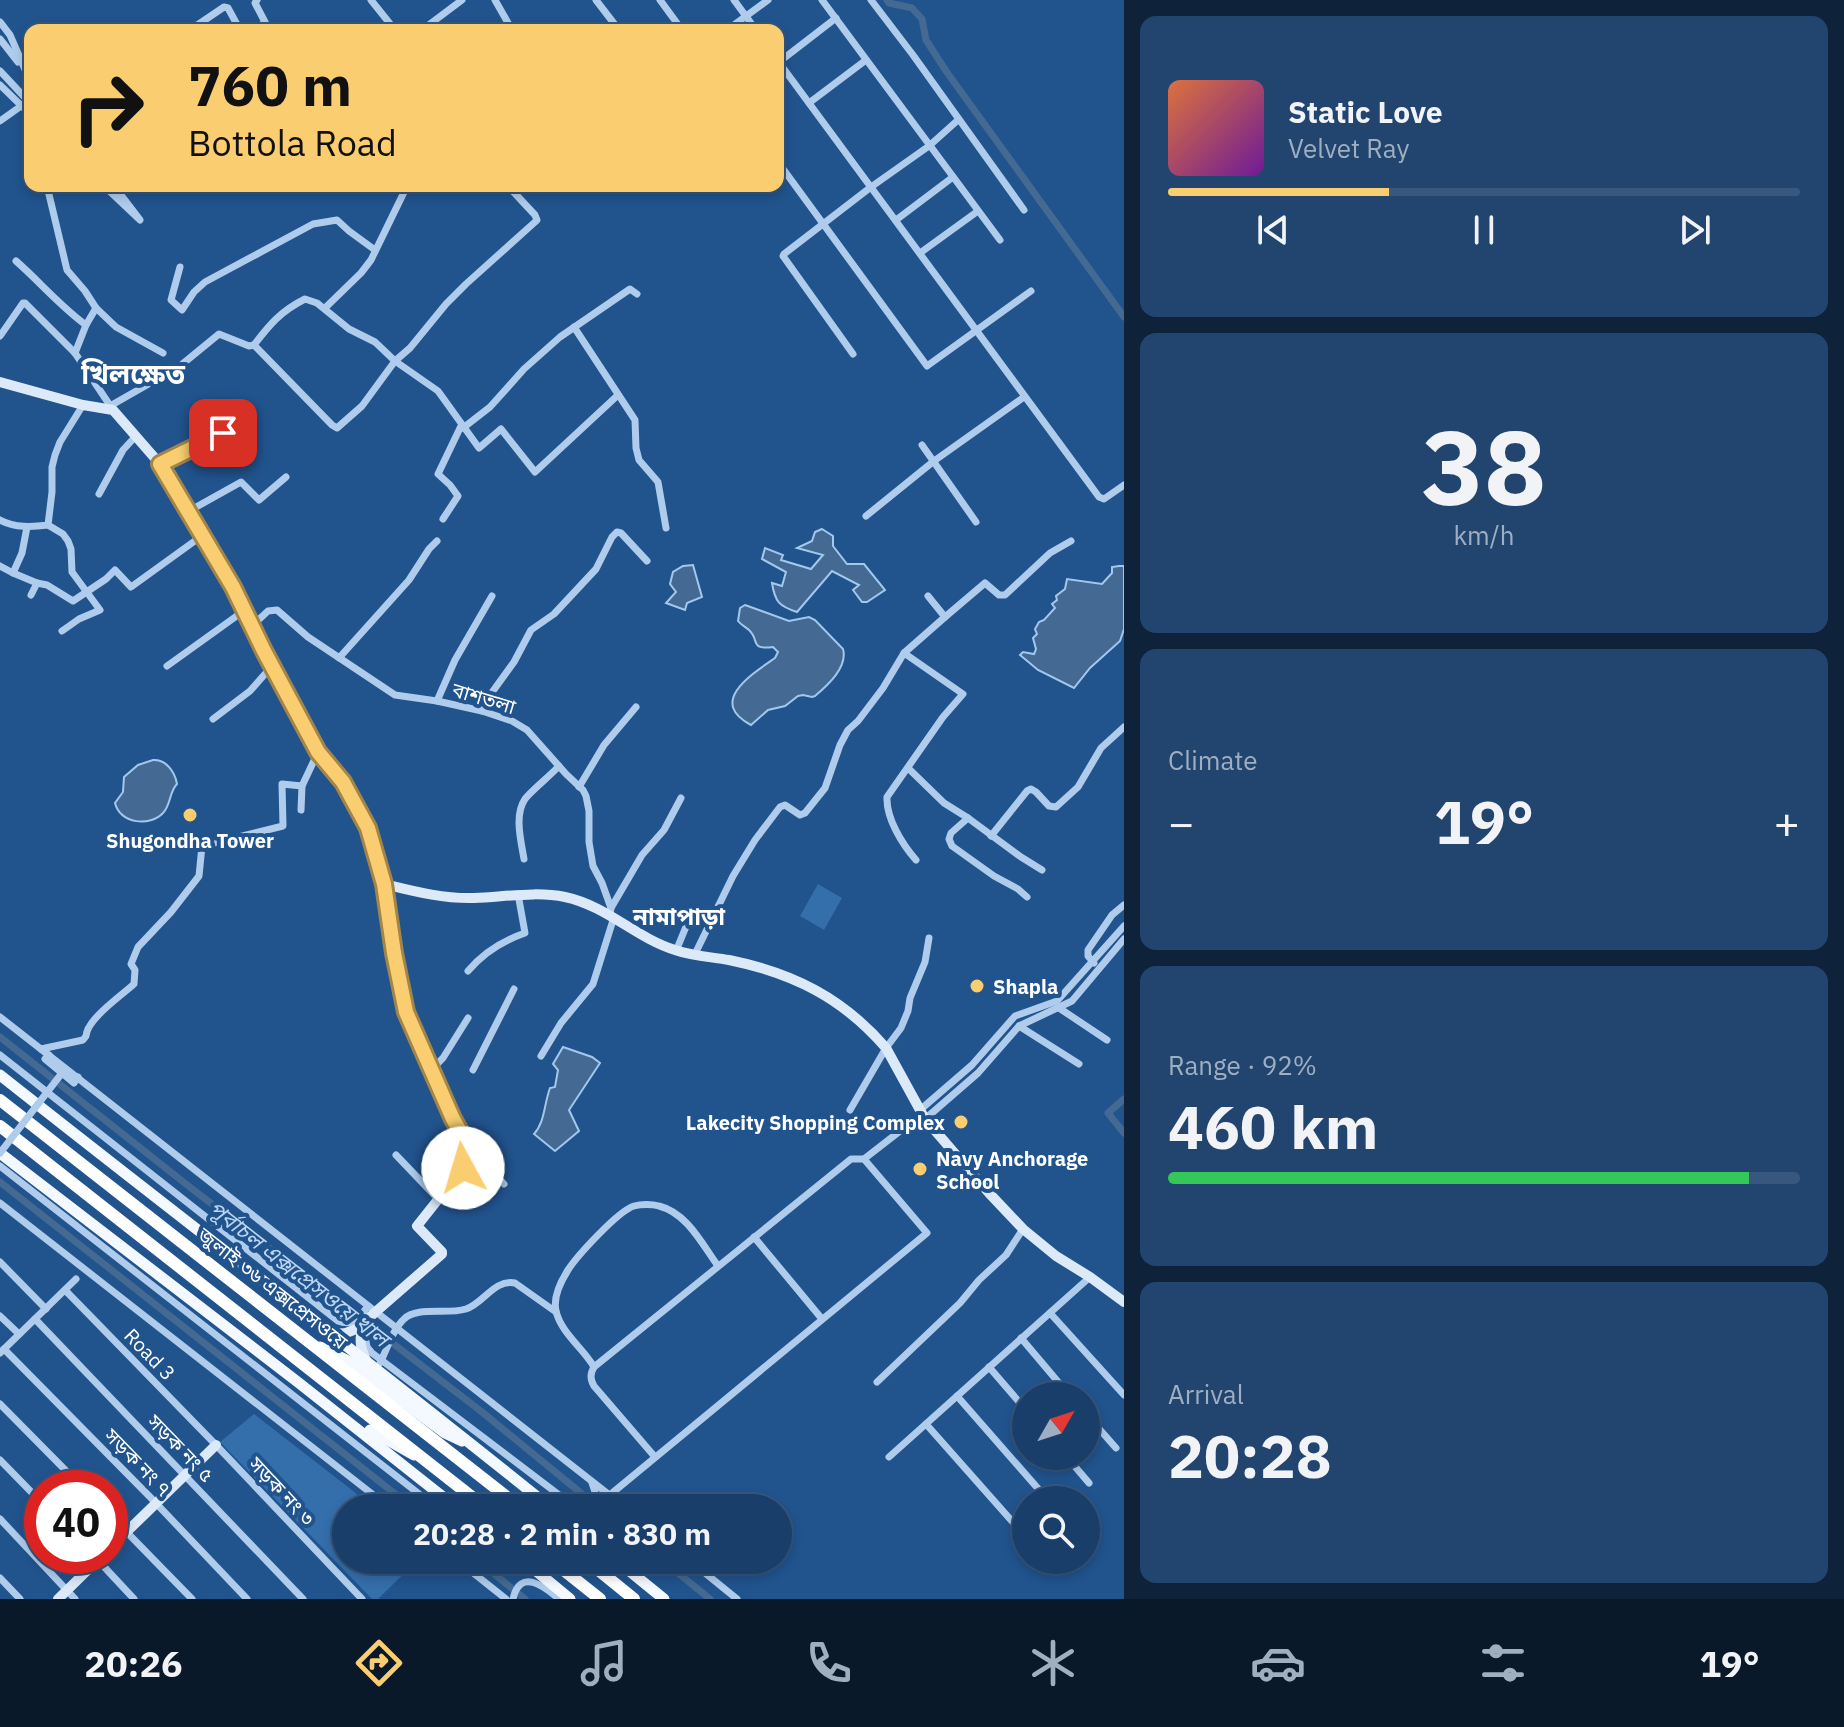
<!DOCTYPE html>
<meta charset="utf-8">
<style>
:root{--surface:#193e6a;--page:#224570;--text:#f1f3f6;--muted:#9faec1;--line:#37577e;--accent:#f9cd70}
body{margin:0;font-family:"IBM Plex Sans","Noto Sans Bengali",sans-serif;background:var(--page);color:var(--text);height:100vh;display:flex;flex-direction:column;font-size:30px;white-space:nowrap}
*{box-sizing:border-box;margin:0}
p{font-size:26px;color:var(--muted)}
.icon{flex:none;width:44px;height:44px;fill:none;stroke:currentColor;stroke-width:2;stroke-linecap:round;stroke-linejoin:round}
.map{position:relative;flex:1;overflow:hidden}
.side{display:flex;flex-direction:column;gap:16px;padding:16px;background:#0e223a;width:720px}
.side>*{flex:none}
.banner{position:absolute;left:24px;top:24px;width:760px;height:168px;border-radius:16px;box-shadow:0 4px 12px #0003,0 0 0 2px var(--line);background:#f9cd70;color:#111;overflow:hidden}
.needle{width:52px;rotate:51deg}
.controls{position:absolute;left:1012px;top:1382px;display:grid;gap:16px}
.controls a{display:grid;place-items:center;width:88px;height:88px;border-radius:50%;background:var(--surface);box-shadow:0 4px 12px #0003,0 0 0 2px var(--line);font-size:40px}
.speed{position:absolute;left:24px;top:1470px;display:flex;gap:16px;font-size:40px;font-weight:700;text-align:center}
.speed>*{display:grid;place-content:center;width:104px;height:104px;border-radius:50%;background:var(--surface);box-shadow:0 4px 12px #0003,0 0 0 2px var(--line);line-height:1}
.speed .limit{border:12px solid #d22;background:#fff;color:#111}
.pin{position:absolute;display:grid;place-items:center;width:68px;height:68px;color:#fff;margin:-34px;border-radius:16px;box-shadow:0 4px 12px #0006}
.me{position:absolute;width:88px;margin:-44px;rotate:354deg;stroke-linejoin:round;filter:drop-shadow(0 0 6px #0008)}
.turn{display:flex;align-items:center;gap:28px;height:168px;padding:0 32px;font-size:36px}
.turn .icon{width:104px;height:104px;stroke-width:2.5}
.turn b{display:block;font-size:56px;line-height:68px}
.big{font-size:60px;font-weight:700;line-height:1.1}
.side .tile{flex:1;display:flex;flex-direction:column;justify-content:center;gap:12px;min-width:0;padding:0 28px;border-radius:16px;background:var(--page)}
.side .dial{align-items:center;gap:0}
.dial b{font-size:104px;line-height:1}
.song{display:flex;align-items:center;gap:24px}
.cover{width:96px;height:96px;border-radius:12px;background:linear-gradient(135deg,hsl(20 70% 55%),hsl(280 70% 35%))}
.played{height:8px;border-radius:4px;background:linear-gradient(90deg,var(--accent) 35%,var(--line) 35%)}
.keys{display:flex;justify-content:space-around;direction:ltr}
.heat{display:flex;justify-content:space-between;align-items:center;font-size:44px;direction:ltr}
.charge{height:12px;border-radius:6px;background:linear-gradient(90deg,#34c759 92%,var(--line) 0)}
.trip{position:absolute;left:332px;top:1494px;width:460px;height:80px;border-radius:40px;background:var(--surface);box-shadow:0 4px 12px #0003,0 0 0 2px var(--line);font-weight:700;line-height:80px;text-align:center}
.tabs{display:flex;height:128px;justify-content:space-around;align-items:center;background:#0a192a;color:var(--muted)}
.tabs .icon{width:56px;height:56px}
.tabs .on{color:var(--accent)}
.tabs b{font-size:36px;color:var(--text)}
main{display:flex;flex:1;min-height:0}
.map>svg:first-child{display:block}
.green{fill:#346eab}
.water{fill:#446992;stroke:#a3c8ed;stroke-width:2}
.lines{fill:none;stroke-linecap:round;stroke-linejoin:round}
.canal{stroke:#446992;stroke-width:7}
.street{stroke:#afccec;stroke-width:7}
.secondary{stroke:#dbe9f9;stroke-width:10}
.primary{stroke:#f4f9ff;stroke-width:11}
.highway{stroke:#fff;stroke-width:12}
.street-bridge{stroke:#afccec;stroke-width:7}
.route-casing{stroke:#a28549;stroke-width:20}
.route{stroke:#f9cd70;stroke-width:14}
.poi-dot{fill:#f9cd70;stroke:#21538d;stroke-width:3}
.labels{text-anchor:middle;dominant-baseline:central;stroke-width:8;stroke-linejoin:round;paint-order:stroke}
.street-label{font-size:20px;fill:#fff;stroke:#21538d}
.poi-label{font-size:20px;font-weight:bold;fill:#fff;stroke:#21538d;text-anchor:start}
.water-label{font-size:22px;font-style:italic;fill:#bbd6f3;stroke:#21538d}
.quarter-label{font-size:24px;font-weight:bold;fill:#fff;stroke:#21538d}
.district-label{font-size:28px;font-weight:bold;fill:#fff;stroke:#21538d}
</style>
<main>
<div class="map">
<svg width="1124" height="1599" viewBox="0 0 1124 1599">
<rect width="100%" height="100%" fill="#21538d"/>
<g class="green">
<path d="M818,884L842,898L824,930L800,916Z"/>
<path d="M254,1414L375,1508H346V1560H418L378,1599H372L220,1442Z"/>
</g>
<g class="water">
<path d="M822,529L833,536V546L847,564H864L885,590L867,602H862L853,590L859,585L832,571L797,612C779,606 775,602 772,583L782,586L786,572L762,559L765,548L783,555L781,560L811,569L823,555L797,548L812,541L815,532Z"/>
<path d="M693,565L702,597L687,603L685,610L666,603L676,592L670,584L673,572L683,566Z"/>
<path d="M1119,566H1124V629L1120,641L1090,668L1074,688L1038,670L1020,655L1023,652L1034,654L1036,649L1033,638L1037,634L1035,629L1039,622L1044,620L1055,608L1052,604L1057,600L1056,596L1065,589L1067,579L1102,584L1112,573V567Z"/>
<path d="M745,605L789,621L809,617L815,620L843,649C848,667 828,685 815,696L812,697L803,695L798,696L785,706L768,710L751,725C707,702 752,674 775,658L778,652L773,647C749,650 760,640 749,630C746,627 741,625 738,621L740,608Z"/>
<path d="M153,760C166,759 175,772 177,784C169,792 171,805 163,813C150,827 120,824 115,803L123,792L124,777L138,765Z"/>
<path d="M563,1047L592,1057L600,1063L569,1110L579,1131L555,1151L534,1134C545,1122 544,1104 550,1088L555,1087L558,1070L553,1064Z"/>
</g>
<g class="lines">
<g class="canal">
<path d="M887,0L889,3L912,8L922,19L926,40L946,71L1124,317"/>
<path d="M0,1037L191,1188L482,1412L593,1503"/>
<path d="M1124,1099L1108,1113L1124,1133"/>
<path d="M0,1182L413,1508"/>
<path d="M477,1560L525,1599"/>
<path d="M662,1560L710,1599"/>
</g>
<g class="street">
<path d="M371,0L395,30"/>
<path d="M495,0L512,30"/>
<path d="M596,0L619,30"/>
<path d="M660,0L682,30"/>
<path d="M734,0L756,30"/>
<path d="M822,0L1000,240"/>
<path d="M871,0L913,55L1024,210"/>
<path d="M0,22L10,35L30,81"/>
<path d="M190,30L224,7L228,8L240,30"/>
<path d="M255,30L265,22L255,3L257,0"/>
<path d="M422,30L462,0"/>
<path d="M727,30L768,0"/>
<path d="M0,39L18,62"/>
<path d="M778,61L1099,497L1104,499L1124,485"/>
<path d="M779,62L836,18"/>
<path d="M0,71L30,103"/>
<path d="M0,85L30,114"/>
<path d="M809,103L866,60"/>
<path d="M0,121L24,104"/>
<path d="M778,162L927,366L1031,291"/>
<path d="M47,186L67,270L85,291L96,308L116,327L163,353"/>
<path d="M104,186L140,220L114,186"/>
<path d="M896,220L953,177"/>
<path d="M920,253L978,211"/>
<path d="M16,261C40,282 60,306 86,325"/>
<path d="M180,267L171,300L182,310L194,292L205,282L313,224L337,220L349,231L375,250"/>
<path d="M325,308L361,273L371,260L407,186"/>
<path d="M574,327L635,420L636,448L639,460L658,482L666,528"/>
<path d="M0,336L23,303H25L75,353L111,407"/>
<path d="M254,345L332,425L337,428L362,406L395,361L410,348L446,304L466,284L535,222L537,220L535,215L508,186"/>
<path d="M75,353L86,325L96,308"/>
<path d="M853,354L783,256L784,254L871,187L929,146L958,120"/>
<path d="M110,406L180,366L219,334L249,346L254,345C270,324 281,311 305,299L317,303L349,329L375,342L395,361L438,391L479,448L501,429L535,472L618,395"/>
<path d="M463,428L490,407L524,369L560,337L630,289L637,294"/>
<path d="M922,445L976,522"/>
<path d="M160,464C192,448 225,436 250,410"/>
<path d="M99,494L123,450L135,437"/>
<path d="M189,511L241,482L259,500L286,477"/>
<path d="M866,516L934,461L1024,397"/>
<path d="M443,519L458,496L450,485L438,474L461,426"/>
<path d="M0,520C15,528 32,527 48,525L52,492V467L55,455L60,442L83,405"/>
<path d="M48,525L63,534L68,541L71,549L72,572L100,610L79,619L62,631"/>
<path d="M27,527L22,553L13,573L37,583L31,595"/>
<path d="M0,566L13,573"/>
<path d="M37,583L47,585L73,601L106,579L115,570L131,587L203,535"/>
<path d="M945,617L985,583L999,595H1005L1050,553L1071,541"/>
<path d="M253,625L268,611L277,610L308,637L395,695L437,701L482,711L512,721L527,730L566,774L583,790L586,796L589,811V842L593,866L602,883L611,908L610,914"/>
<path d="M904,653L963,694L943,717L887,797C886,818 902,844 916,860"/>
<path d="M339,658L409,580L429,549L437,541"/>
<path d="M167,666L245,610"/>
<path d="M437,701L455,660L492,596"/>
<path d="M482,711L493,691L514,662L531,630L554,614L596,569L612,537L617,532L621,533L647,561"/>
<path d="M213,719L250,691L272,666"/>
<path d="M908,768L944,803L968,818L1021,857L1042,870"/>
<path d="M579,787L604,745L636,707"/>
<path d="M301,810L302,786"/>
<path d="M968,818L951,833L949,839L952,846L994,876L1018,889L1027,897"/>
<path d="M991,836L1027,791L1031,789L1036,792L1049,806L1056,807L1078,787L1101,748L1124,727"/>
<path d="M524,859C521,841 514,815 525,799C531,791 551,775 559,766"/>
<path d="M611,908L642,855L664,830L681,798"/>
<path d="M676,951L690,917L697,915L711,923"/>
<path d="M695,954L733,876L755,840L780,807L785,805L800,815L805,813L825,788L840,745L848,730L858,721L883,688L904,653L945,617L928,596"/>
<path d="M1094,963L1088,956V950L1112,915L1124,905"/>
<path d="M468,971C484,952 502,941 525,933L518,894"/>
<path d="M1059,1008L1107,1040"/>
<path d="M0,1017L626,1508"/>
<path d="M1019,1026L1079,1064"/>
<path d="M41,1049L83,1040L86,1036C87,1019 121,996 134,984L135,970L131,964L138,947L171,912L199,876L202,846L283,826L282,784L302,786L318,752"/>
<path d="M0,1055L338,1321C353,1327 359,1318 368,1306"/>
<path d="M49,1055L45,1059L74,1083L78,1077"/>
<path d="M541,1056L561,1023L593,984L614,917"/>
<path d="M431,1070L443,1058L468,1018"/>
<path d="M473,1070L514,989"/>
<path d="M850,1110L886,1048L901,1028L908,1011L910,998L925,962L929,938"/>
<path d="M920,1110L972,1065L1015,1016L1057,1001L1124,926"/>
<path d="M925,1119L978,1073L1019,1026L1072,1001L1124,939"/>
<path d="M466,1142L504,1184"/>
<path d="M396,1155L439,1200"/>
<path d="M0,1166L437,1508"/>
<path d="M0,1203L390,1508"/>
<path d="M754,1237L822,1319"/>
<path d="M0,1262L46,1309"/>
<path d="M65,1290L216,1445L362,1599"/>
<path d="M1050,1313L1124,1395"/>
<path d="M0,1316L19,1334"/>
<path d="M35,1319L303,1599"/>
<path d="M365,1336L367,1347L372,1353L571,1504C582,1507 592,1503 595,1492L592,1483"/>
<path d="M1021,1338L1070,1396"/>
<path d="M4,1349L152,1499L247,1599"/>
<path d="M0,1353L76,1279"/>
<path d="M380,1363C387,1349 393,1329 404,1319C417,1306 447,1315 466,1309C484,1303 494,1279 515,1283L556,1312"/>
<path d="M594,1367C584,1349 561,1333 556,1311C553,1298 561,1281 568,1270C577,1256 618,1211 634,1206C641,1204 652,1204 659,1206C687,1213 702,1244 718,1266"/>
<path d="M989,1367L1026,1410"/>
<path d="M877,1382L960,1303L979,1280L1006,1255L1023,1229"/>
<path d="M957,1396L1048,1500"/>
<path d="M0,1404L83,1488"/>
<path d="M1086,1414L1116,1448"/>
<path d="M926,1424L1026,1537"/>
<path d="M1066,1456L1089,1483"/>
<path d="M655,1457L594,1386C590,1379 590,1374 594,1367L851,1159H864"/>
<path d="M889,1457L1090,1277"/>
<path d="M0,1460L42,1503"/>
<path d="M594,1508L927,1233L864,1159L922,1114"/>
<path d="M110,1515L192,1599"/>
<path d="M0,1519L75,1599"/>
<path d="M94,1556L134,1599"/>
<path d="M457,1560L506,1599"/>
<path d="M689,1560L737,1599"/>
<path d="M475,1574L489,1565L491,1560"/>
<path d="M0,1578L20,1599"/>
<path d="M513,1599C520,1567 545,1587 559,1599"/>
</g>
<g class="secondary">
<path d="M0,382L83,405L113,410L160,464L221,565L318,752L343,782L352,798L368,828L384,884C413,891 443,899 474,898C504,897 536,891 565,897C607,906 636,938 675,950C692,956 712,957 729,960C793,973 843,998 886,1048L925,1119L989,1193L1023,1229L1056,1256L1090,1277L1124,1302"/>
<path d="M365,1323C358,1337 360,1347 366,1360"/>
<path d="M333,1334L346,1333L356,1329L442,1254V1252L417,1226L463,1168L466,1142L453,1119L406,1012L394,953L384,884"/>
<path d="M110,1548L216,1445"/>
<path d="M58,1599L102,1556"/>
</g>
<g class="primary">
<path d="M0,1075C183,1220 369,1361 551,1508"/>
<path d="M0,1153L299,1383L457,1508"/>
<path d="M320,1347L350,1362L445,1433L462,1441"/>
<path d="M370,1430L414,1455"/>
<path d="M523,1560L570,1599"/>
<path d="M616,1560L664,1599"/>
</g>
<g class="highway">
<path d="M0,1100L521,1508"/>
<path d="M0,1126L486,1508"/>
<path d="M551,1560L600,1599"/>
<path d="M586,1560L634,1599"/>
</g>
<path class="street-bridge" d="M0,1153L62,1073"/>
</g>
<g class="lines">
<defs>
<path id="route" d="M223,433L160,464L233,587L264,651L318,752L343,782L368,828L384,884L394,953L406,1012L453,1119L466,1142L463,1168"/>
</defs>
<use href="#route" class="route-casing"/>
<use href="#route" class="route"/>
</g>
<g class="poi-dot">
<circle cx="190" cy="815" r="8"/>
<circle cx="977" cy="986" r="8"/>
<circle cx="961" cy="1122" r="8"/>
<circle cx="920" cy="1169" r="8"/>
</g>
<g class="labels">
<g class="street-label">
<text transform="translate(484 698) rotate(17)">বাশতলা</text>
<text transform="translate(273 1288) rotate(38)">জুলাই ৩৬ এক্সপ্রেসওয়ে</text>
<text transform="translate(150 1354) rotate(46)">Road 3</text>
<text transform="translate(181 1448) rotate(46)">সড়ক নং ৫</text>
<text transform="translate(138 1462) rotate(46)">সড়ক নং ৭</text>
<text transform="translate(282 1491) rotate(47)">সড়ক নং ৩</text>
</g>
<g class="poi-label">
<text x="190" y="840" text-anchor="middle">Shugondha Tower</text>
<text x="993" y="986">Shapla</text>
<text x="945" y="1122" text-anchor="end">Lakecity Shopping Complex</text>
<text x="936" y="1158">Navy Anchorage<tspan x="936" dy="23">School</tspan></text>
</g>
<g class="water-label">
<text transform="translate(299 1273) rotate(38)">পূর্বাচল এক্সপ্রেসওয়ে খাল</text>
</g>
<g class="quarter-label">
<text x="679" y="916">নামাপাড়া</text>
</g>
<g class="district-label">
<text x="133" y="373">খিলক্ষেত</text>
</g>
</g>
</svg>
<div class="controls">
<a><svg class="needle" viewBox="-14 -14 28 28"><path d="M0-13l5 13h-10z" fill="#e53935"/><path d="M0 13l5-13h-10z" fill="#9faec1"/></svg></a>
<a><svg class="icon" aria-label="search" viewBox="0 0 24 24"><circle cx="10" cy="10" r="6"/><path d="M15 15l6 6"/></svg></a>
</div>
<div class="speed"><div class="limit">40</div></div>
<div class="pin" style="left:223px;top:433px;background:#d93025"><svg class="icon" aria-label="arrive" viewBox="0 0 24 24"><path d="M6 21V4h12l-3 4 3 4H6"/></svg></div>
<svg class="me" style="left:463px;top:1168px" viewBox="-20 -20 40 40"><circle r="19" fill="#fff"/><path d="M0-13L10 11 0 6-10 11z" fill="#f9cd70"/></svg>
<div class="trip">20:28 · 2 min · 830 m</div>
<div class="banner">
<div class="turn"><svg class="icon" aria-label="right" viewBox="0 0 24 24"><path d="M7 20v-9h11M14 6l5 5-5 5"/></svg><div><b>760 m</b>Bottola Road</div></div>
</div>
</div>
<section class="side">
<div class="tile">
<div class="song"><i class="cover"></i><div><b>Static Love</b><p>Velvet Ray</p></div></div>
<div class="played"></div>
<div class="keys"><svg class="icon" aria-label="previous" viewBox="0 0 24 24"><path d="M18 5L8 12l10 7zM5 5v14"/></svg><svg class="icon" aria-label="pause" viewBox="0 0 24 24"><path d="M8 5v14M16 5v14"/></svg><svg class="icon" aria-label="next" viewBox="0 0 24 24"><path d="M6 5l10 7-10 7zM19 5v14"/></svg></div>
</div>
<div class="tile dial"><b>38</b><p>km/h</p></div>
<div class="tile"><p>Climate</p>
<div class="heat"><a>−</a><b class="big">19°</b><a>+</a></div>
</div>
<div class="tile"><p>Range · 92%</p><b class="big">460 km</b><div class="charge"></div></div>
<div class="tile"><p>Arrival</p><b class="big">20:28</b></div>
</section>
</main>
<nav class="tabs">
<b>20:26</b>
<svg class="icon on" aria-label="directions" viewBox="0 0 24 24"><path d="M12 3l9 9-9 9-9-9zM9 14v-3h6M13 9l2 2-2 2"/></svg>
<svg class="icon" aria-label="music" viewBox="0 0 24 24"><path d="M9 18V5l10-2v13"/><circle cx="6" cy="18" r="3"/><circle cx="16" cy="16" r="3"/></svg>
<svg class="icon" aria-label="phone" viewBox="0 0 24 24"><path d="M5 4h4l2 5-3 2q2 4 5 5l2-3 5 2v4C11 20 4 13 5 4z"/></svg>
<svg class="icon" aria-label="climate" viewBox="0 0 24 24"><path d="M12 3v18M4 7l16 10M4 17L20 7"/></svg>
<svg class="icon" aria-label="car" viewBox="0 0 24 24"><path d="M5 17H2v-5l4-1 3-4h7l3 4 3 1v5h-3M9 17h6M6 11h13"/><circle cx="7" cy="17" r="2"/><circle cx="17" cy="17" r="2"/></svg>
<svg class="icon" aria-label="filters" viewBox="0 0 24 24"><path d="M4 7h16M4 17h16"/><circle cx="9" cy="7" r="2"/><circle cx="15" cy="17" r="2"/></svg>
<b>19°</b>
</nav>
